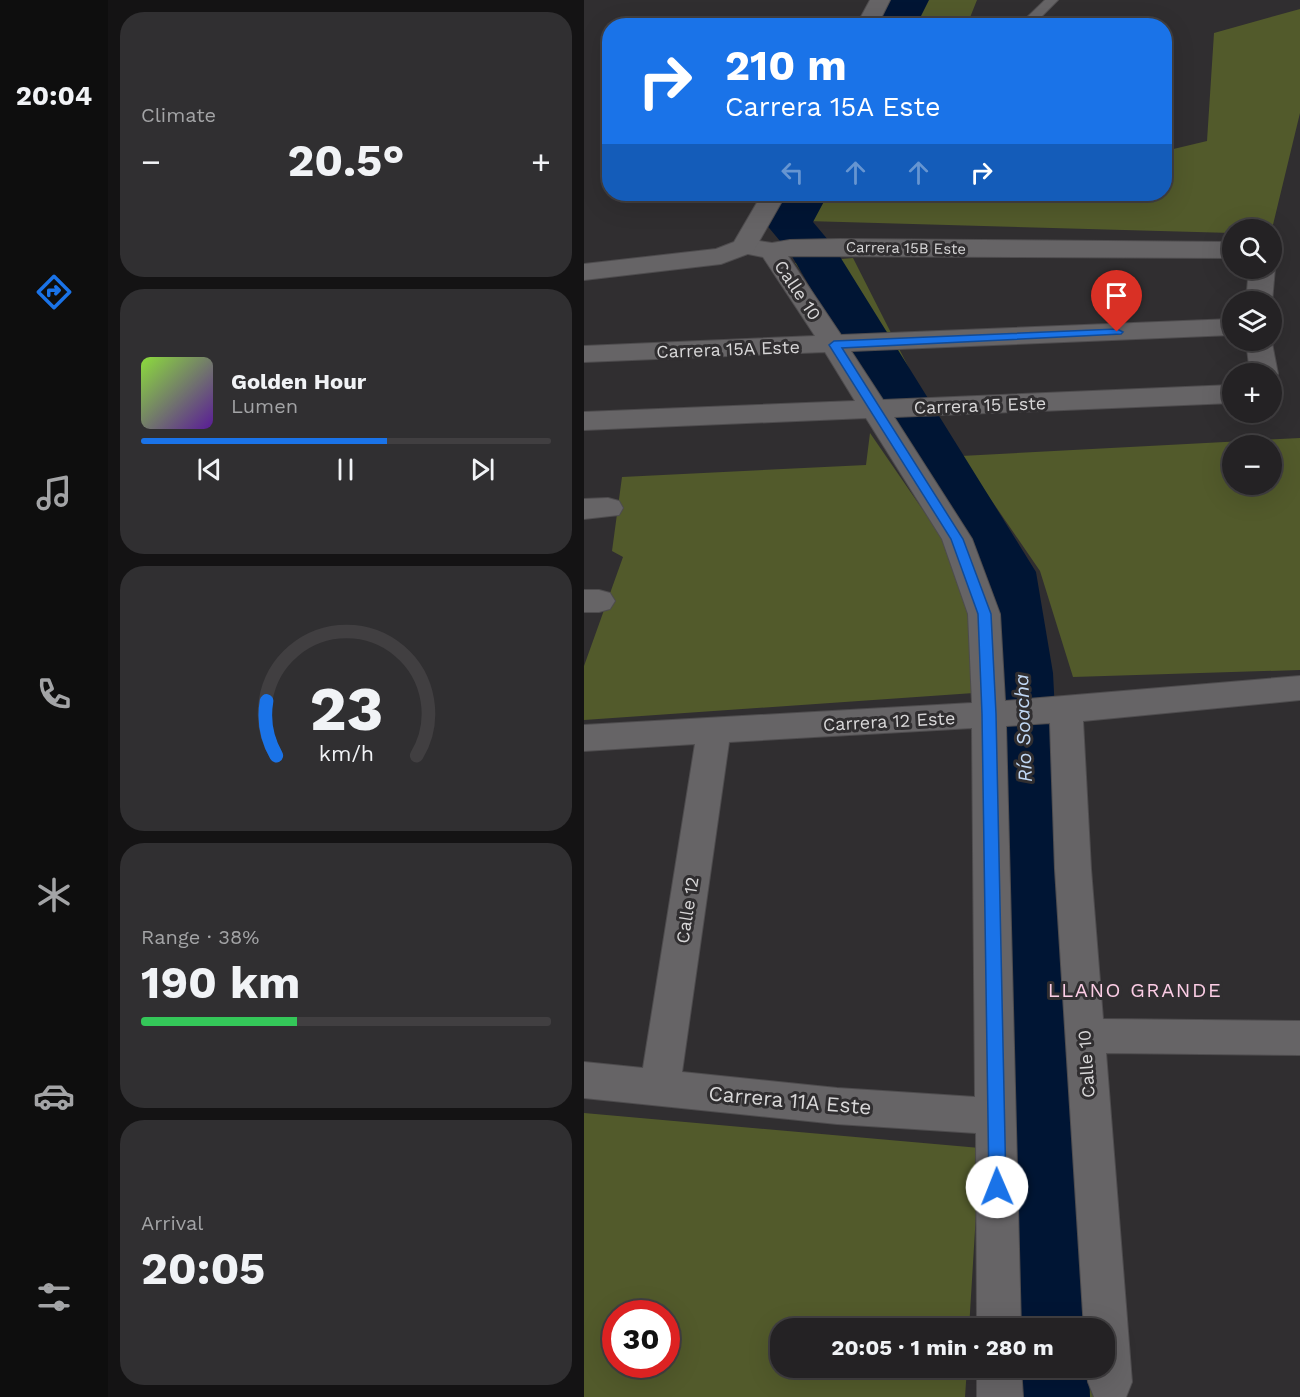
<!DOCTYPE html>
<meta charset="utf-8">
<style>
:root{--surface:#242224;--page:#302f31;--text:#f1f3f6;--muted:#a3a4a6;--line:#413f41;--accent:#1a73e8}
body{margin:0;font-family:"Work Sans",sans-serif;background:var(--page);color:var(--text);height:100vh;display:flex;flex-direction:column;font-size:22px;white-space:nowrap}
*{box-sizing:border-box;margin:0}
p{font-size:20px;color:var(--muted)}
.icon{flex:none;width:33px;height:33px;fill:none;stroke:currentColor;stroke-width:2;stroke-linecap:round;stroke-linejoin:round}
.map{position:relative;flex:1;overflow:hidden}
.side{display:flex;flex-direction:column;gap:12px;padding:12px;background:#141314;width:476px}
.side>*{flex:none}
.guide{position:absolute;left:18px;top:18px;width:570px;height:183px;border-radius:24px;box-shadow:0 6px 24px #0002,0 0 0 2px var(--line);background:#1a73e8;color:#fff;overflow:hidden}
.tools{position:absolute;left:638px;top:219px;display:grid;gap:12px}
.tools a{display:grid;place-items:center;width:60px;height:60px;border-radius:50%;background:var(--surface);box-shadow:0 6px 24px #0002,0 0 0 2px var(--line);font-size:30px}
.speed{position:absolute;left:18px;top:1300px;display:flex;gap:12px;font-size:30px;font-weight:700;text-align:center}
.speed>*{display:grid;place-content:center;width:78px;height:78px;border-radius:50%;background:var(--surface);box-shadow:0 6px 24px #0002,0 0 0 2px var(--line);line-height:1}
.speed .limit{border:9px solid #d22;background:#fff;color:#111}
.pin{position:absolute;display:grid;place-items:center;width:51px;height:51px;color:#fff;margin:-62px -26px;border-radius:50% 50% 50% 0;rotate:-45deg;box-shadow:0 0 6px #0007}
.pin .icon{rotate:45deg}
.me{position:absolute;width:66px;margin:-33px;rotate:359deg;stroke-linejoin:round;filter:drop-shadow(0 0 4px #0008)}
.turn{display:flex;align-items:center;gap:21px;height:126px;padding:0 24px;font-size:27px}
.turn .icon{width:78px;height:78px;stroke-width:2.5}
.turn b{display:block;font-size:42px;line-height:51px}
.lanes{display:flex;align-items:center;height:57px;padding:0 24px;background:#0003;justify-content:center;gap:30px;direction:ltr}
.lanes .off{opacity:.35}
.big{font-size:45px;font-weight:700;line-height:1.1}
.side .card{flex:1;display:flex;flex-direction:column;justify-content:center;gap:9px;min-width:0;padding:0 21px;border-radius:24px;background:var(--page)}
.side .dial{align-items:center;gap:0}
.dial svg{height:156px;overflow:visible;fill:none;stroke:var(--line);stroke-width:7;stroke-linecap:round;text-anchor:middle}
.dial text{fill:var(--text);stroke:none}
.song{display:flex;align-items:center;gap:18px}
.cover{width:72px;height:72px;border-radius:9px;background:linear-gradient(135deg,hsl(90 70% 55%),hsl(270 70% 35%))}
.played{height:6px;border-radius:3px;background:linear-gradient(90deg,var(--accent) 60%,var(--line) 60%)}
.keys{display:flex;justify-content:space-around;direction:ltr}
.heat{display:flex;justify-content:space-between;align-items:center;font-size:33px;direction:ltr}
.charge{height:9px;border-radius:4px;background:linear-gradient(90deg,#34c759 38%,var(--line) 0)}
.trip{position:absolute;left:186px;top:1318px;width:345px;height:60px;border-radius:24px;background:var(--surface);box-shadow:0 6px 24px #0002,0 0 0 2px var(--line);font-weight:700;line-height:60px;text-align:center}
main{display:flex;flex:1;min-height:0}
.tab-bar{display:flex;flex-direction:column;width:108px;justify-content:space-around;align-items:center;background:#0e0e0e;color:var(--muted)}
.tab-bar .icon{width:42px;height:42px}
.tab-bar .current{color:var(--accent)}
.tab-bar b{font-size:27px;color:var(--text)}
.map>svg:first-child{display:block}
.green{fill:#525a2b;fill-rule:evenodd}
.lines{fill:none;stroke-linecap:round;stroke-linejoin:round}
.river{fill:#001534;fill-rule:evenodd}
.service-casing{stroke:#4e4c4e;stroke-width:2}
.minor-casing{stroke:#4e4c4e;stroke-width:2}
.secondary-casing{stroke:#4e4c4e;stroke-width:2}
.service{fill:#666466;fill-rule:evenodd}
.minor{fill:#666466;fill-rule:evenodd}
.secondary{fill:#666466;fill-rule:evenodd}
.route{fill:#1a73e8;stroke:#114b97;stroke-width:1.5}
.labels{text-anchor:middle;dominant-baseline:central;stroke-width:6;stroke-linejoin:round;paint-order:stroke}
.far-street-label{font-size:15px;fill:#d8d7d8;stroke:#302e30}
.street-label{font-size:18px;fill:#d8d7d8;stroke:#302e30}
.water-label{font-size:20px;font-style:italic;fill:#c1d8f5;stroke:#302e30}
.neighbourhood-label{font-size:20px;letter-spacing:1.5px;fill:#fccde5;stroke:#302e30}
.near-street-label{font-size:21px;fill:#d8d7d8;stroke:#302e30}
</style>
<main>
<nav class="tab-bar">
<b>20:04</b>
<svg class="icon current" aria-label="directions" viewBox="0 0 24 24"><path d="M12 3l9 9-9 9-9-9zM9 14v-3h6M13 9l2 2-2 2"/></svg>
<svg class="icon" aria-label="music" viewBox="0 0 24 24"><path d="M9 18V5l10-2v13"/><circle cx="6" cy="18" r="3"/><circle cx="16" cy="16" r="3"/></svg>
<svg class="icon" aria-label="phone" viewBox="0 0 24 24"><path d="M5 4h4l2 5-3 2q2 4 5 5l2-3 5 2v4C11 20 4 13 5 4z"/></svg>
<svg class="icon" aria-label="climate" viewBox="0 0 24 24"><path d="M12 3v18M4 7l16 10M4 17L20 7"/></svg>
<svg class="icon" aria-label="car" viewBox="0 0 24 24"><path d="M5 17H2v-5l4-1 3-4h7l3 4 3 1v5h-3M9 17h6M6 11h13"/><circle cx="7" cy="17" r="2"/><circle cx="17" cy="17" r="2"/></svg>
<svg class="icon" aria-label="filters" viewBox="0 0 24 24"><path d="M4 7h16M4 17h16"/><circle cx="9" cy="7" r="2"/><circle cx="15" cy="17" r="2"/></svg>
</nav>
<section class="side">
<div class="card"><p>Climate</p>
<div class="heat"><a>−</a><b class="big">20.5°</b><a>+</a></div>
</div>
<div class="card">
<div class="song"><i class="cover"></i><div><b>Golden Hour</b><p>Lumen</p></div></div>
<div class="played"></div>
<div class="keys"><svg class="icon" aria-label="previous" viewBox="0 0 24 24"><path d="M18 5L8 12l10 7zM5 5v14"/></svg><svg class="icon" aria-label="pause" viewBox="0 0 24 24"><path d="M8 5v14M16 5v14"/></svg><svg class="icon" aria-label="next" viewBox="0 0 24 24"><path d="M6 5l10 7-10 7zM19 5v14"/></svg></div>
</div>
<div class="card dial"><svg viewBox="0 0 100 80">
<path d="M14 69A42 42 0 1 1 86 69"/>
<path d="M14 69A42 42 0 0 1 9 41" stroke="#1a73e8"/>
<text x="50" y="56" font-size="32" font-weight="700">23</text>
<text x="50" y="72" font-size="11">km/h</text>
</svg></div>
<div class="card"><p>Range · 38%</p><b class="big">190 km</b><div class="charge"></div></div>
<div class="card"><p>Arrival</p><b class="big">20:05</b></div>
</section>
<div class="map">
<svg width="717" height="1397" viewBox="0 0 717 1397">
<rect width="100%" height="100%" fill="#302e30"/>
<g class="green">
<path d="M329,0H393L383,25H317Z"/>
<path d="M716,9V113L687,233V230H648V233L223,221L236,194H580L581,151L623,141L630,33Z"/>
<path d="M269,258L369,455L446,570L473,714L512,1329H444L422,713L379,530L264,334L211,263Z"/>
<path d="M286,433L363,545L386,619L390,693L0,720V666L39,557L28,551L38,477L282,465Z"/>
<path d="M716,438V670L489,677L456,571L377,456ZM648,446H687V484H648Z"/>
<path d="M0,1113L396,1148L385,1329H196V1368H383L381,1397H0ZM32,1314H82V1365H32Z"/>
<path d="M446,1368H515L516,1397H447Z"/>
</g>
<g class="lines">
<g class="river">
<path d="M305,0H345L332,26H291Z"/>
<path d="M198,194H244L229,222L250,247L452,572L469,673L503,1329H419L407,673L394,572L206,253L181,223Z"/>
<path d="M419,1368H505L506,1397H420Z"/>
</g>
<defs>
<path id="service" d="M461,0H474L448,26H434Z"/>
<g id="minor">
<path d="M256,239L648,242V258L204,256L257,335L648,319V335L267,351L299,400L648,385V403L310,417L388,539L416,614L421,701L717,676V700L499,721L507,869L519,1019L717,1021V1055L522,1053L548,1382L542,1397H510L504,1382L503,1368H520V1329H500L471,869L466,723L422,726L437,1329H393L392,1133L253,1124L0,1098V1062L59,1068L111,744L0,751V725L388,703L384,614L358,539L282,418L0,430V412L271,401L241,352L0,362V346L231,336L179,257L159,253L155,248L159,243L168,240L188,243L206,240ZM388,728L391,1097L253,1088L98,1072L145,742Z"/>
<path d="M687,263L691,268L688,302H662L665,268H687Z"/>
<path d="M687,338L694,374L687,381V374H666L662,340H687Z"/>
<path d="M24,498L35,501L39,508L35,515L0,519V499Z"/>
<path d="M0,590H15L26,593L31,601L26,609L15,612H0Z"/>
<path d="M393,1368H437L439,1397H393Z"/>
</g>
<g id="secondary">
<path d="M286,0H306L293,26H272Z"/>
<path d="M178,194H202L169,252L137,264L0,280V264L132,249L150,242Z"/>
</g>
</defs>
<use href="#service" class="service-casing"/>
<use href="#minor" class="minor-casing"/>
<use href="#secondary" class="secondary-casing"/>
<use href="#service" class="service"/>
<use href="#minor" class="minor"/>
<use href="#secondary" class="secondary"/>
</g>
<path class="route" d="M533,329L539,332L537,334L258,348L379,539L407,614L412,714L422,1187L419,1193L413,1195L407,1193L405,1187L398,714L394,614L367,539L245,345L250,341Z"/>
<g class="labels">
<g class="far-street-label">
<text transform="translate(322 248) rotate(1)">Carrera 15B Este</text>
</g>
<g class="street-label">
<text transform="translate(214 290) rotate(56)">Calle 10</text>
<text transform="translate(144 349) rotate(-2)">Carrera 15A Este</text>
<text transform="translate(396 405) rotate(-2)">Carrera 15 Este</text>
<text transform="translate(305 721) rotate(-3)">Carrera 12 Este</text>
<text transform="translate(103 910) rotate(-81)">Calle 12</text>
<text transform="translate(502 1064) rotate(-94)">Calle 10</text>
</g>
<g class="water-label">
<text transform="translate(439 728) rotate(-92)">Río Soacha</text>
</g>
<g class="neighbourhood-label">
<text x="551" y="990">LLANO GRANDE</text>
</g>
<g class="near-street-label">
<text transform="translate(206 1100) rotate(5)">Carrera 11A Este</text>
</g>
</g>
</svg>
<div class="tools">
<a><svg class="icon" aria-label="search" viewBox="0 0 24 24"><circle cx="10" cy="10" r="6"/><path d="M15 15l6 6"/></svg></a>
<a><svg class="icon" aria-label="layers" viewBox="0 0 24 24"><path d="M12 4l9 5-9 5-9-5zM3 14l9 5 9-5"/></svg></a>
<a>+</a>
<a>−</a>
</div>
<div class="speed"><div class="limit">30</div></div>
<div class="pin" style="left:533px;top:332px;background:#d93025"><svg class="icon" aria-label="arrive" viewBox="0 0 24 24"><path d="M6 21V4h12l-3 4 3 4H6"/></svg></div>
<svg class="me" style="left:413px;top:1187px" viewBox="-20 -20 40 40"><circle r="19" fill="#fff"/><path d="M0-13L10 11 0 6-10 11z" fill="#1a73e8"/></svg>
<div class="trip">20:05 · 1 min · 280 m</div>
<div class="guide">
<div class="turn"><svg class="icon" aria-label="right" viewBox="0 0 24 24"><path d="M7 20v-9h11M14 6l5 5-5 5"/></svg><div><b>210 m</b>Carrera 15A Este</div></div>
<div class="lanes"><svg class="icon off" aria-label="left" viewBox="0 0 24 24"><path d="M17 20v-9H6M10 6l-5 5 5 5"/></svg><svg class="icon off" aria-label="ahead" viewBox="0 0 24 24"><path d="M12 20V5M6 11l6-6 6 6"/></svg><svg class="icon off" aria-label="ahead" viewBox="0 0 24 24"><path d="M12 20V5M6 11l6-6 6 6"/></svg><svg class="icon" aria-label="right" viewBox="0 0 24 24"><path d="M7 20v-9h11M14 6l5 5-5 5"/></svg></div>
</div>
</div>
</main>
